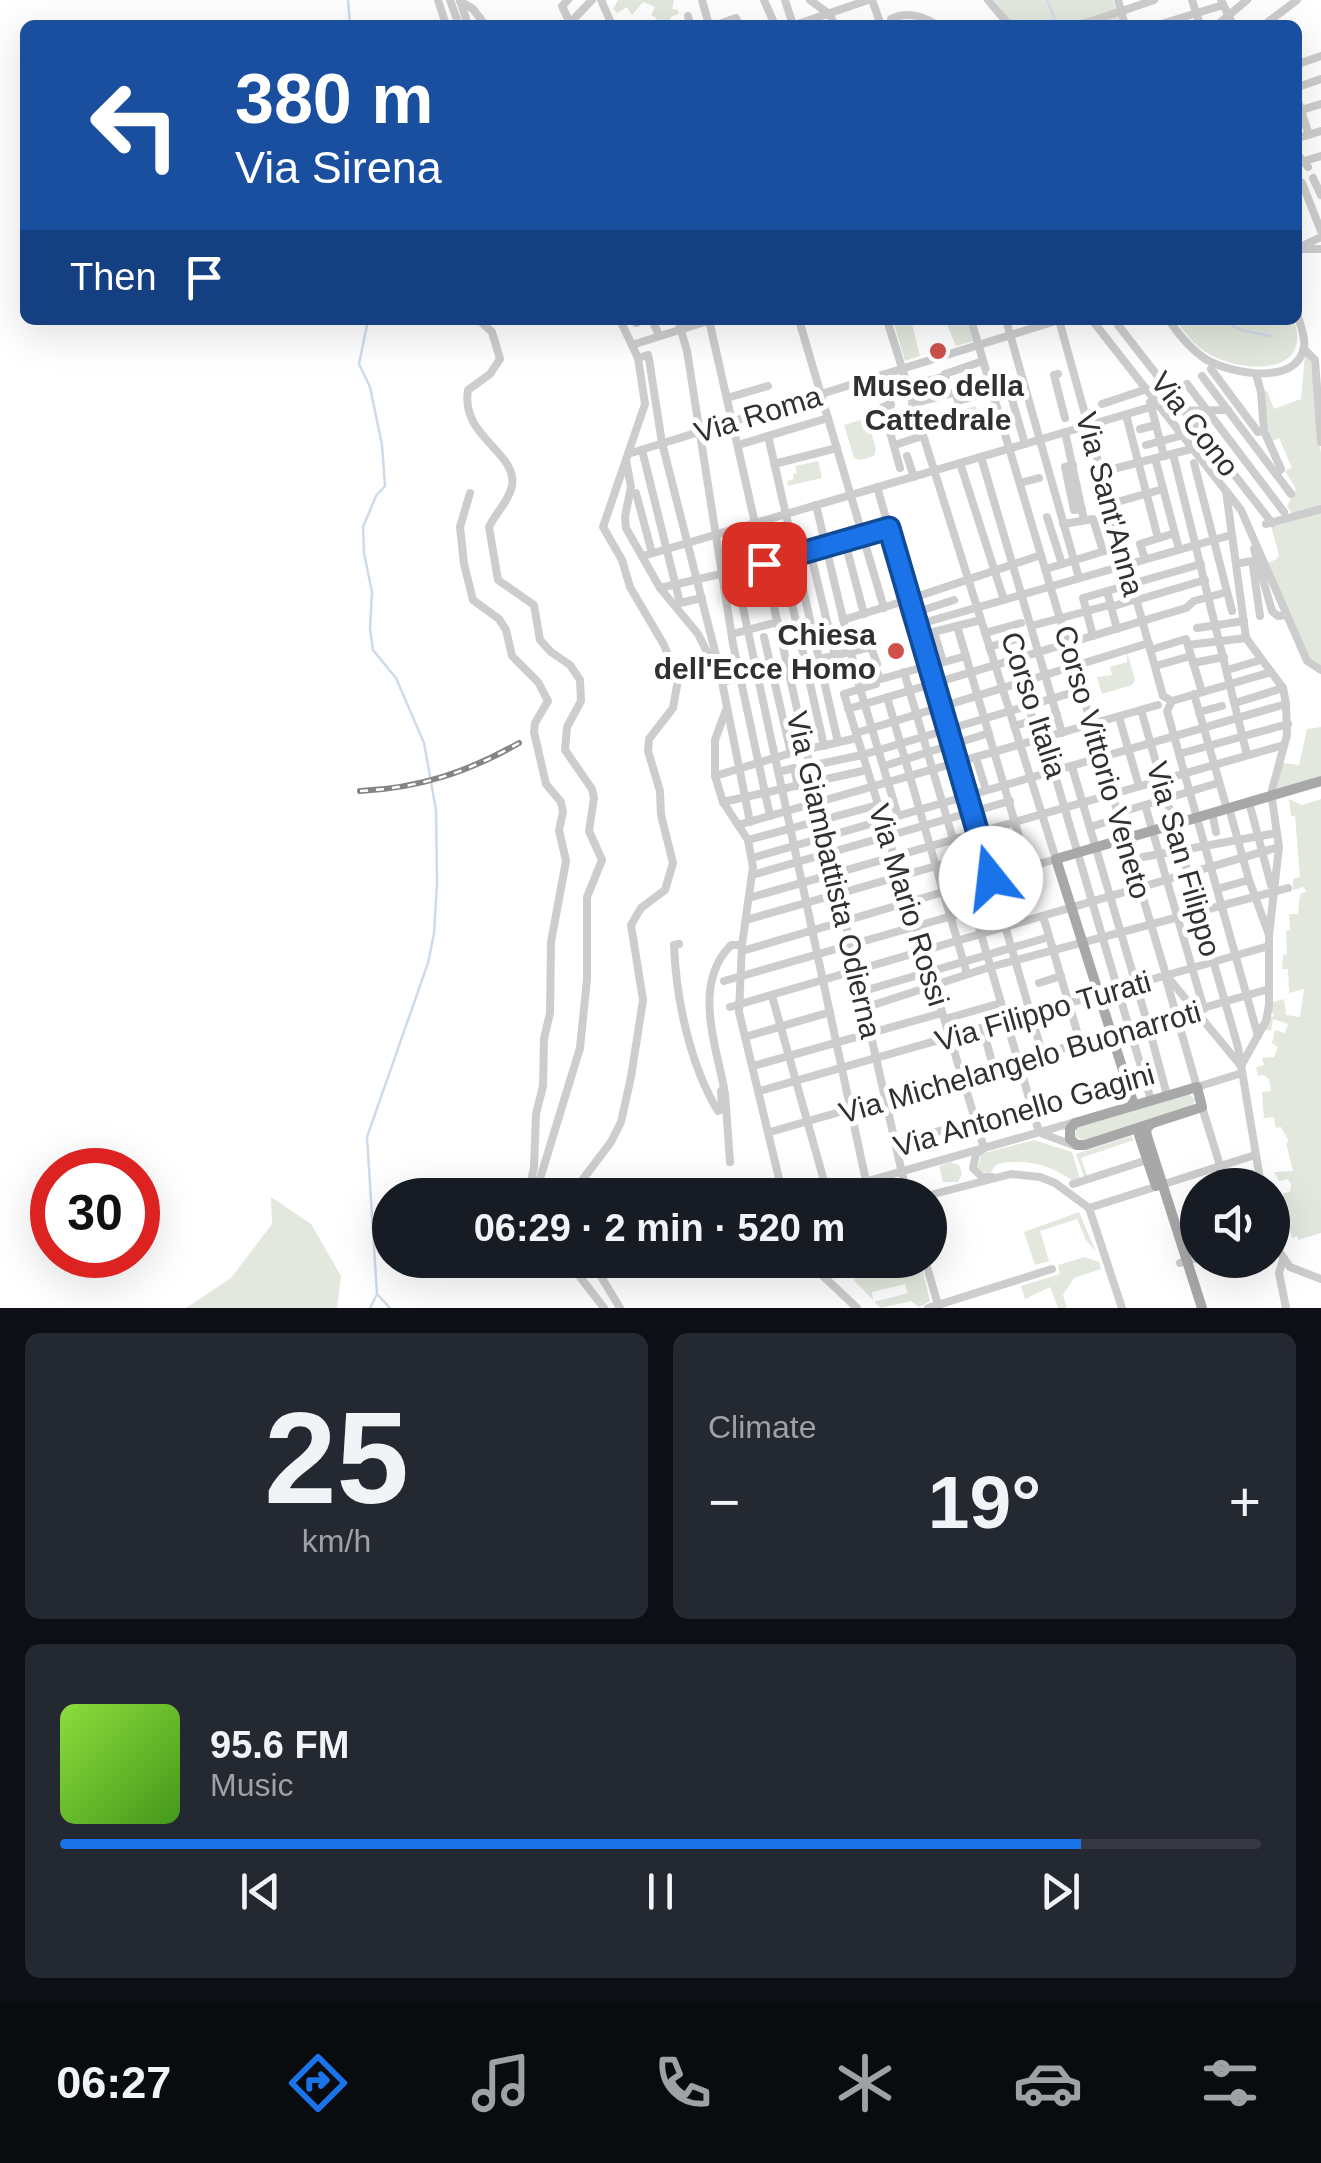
<!DOCTYPE html>
<meta charset="utf-8">
<style>
:root{--surface:#171b24;--page:#242831;--text:#f1f3f6;--muted:#9ea1a6;--line:#363941;--accent:#1a73e8}
body{margin:0;font-family:Helvetica,sans-serif;background:var(--page);color:var(--text);height:100vh;display:flex;flex-direction:column;font-size:38px;white-space:nowrap}
*{box-sizing:border-box;margin:0}
p{font-size:32px;color:var(--muted)}
.icon{flex:none;width:55px;height:55px;fill:none;stroke:currentColor;stroke-width:2;stroke-linecap:round;stroke-linejoin:round}
.map{position:relative;height:1308px;overflow:hidden}
.panel{display:flex;flex-direction:column;gap:25px;padding:25px;background:#0d0f14;flex:1}
.panel>*{flex:none}
.guide{position:absolute;left:20px;top:20px;width:1282px;height:305px;border-radius:15px;box-shadow:0 10px 40px #0002;background:#1a4fa0;color:#fff;overflow:hidden}
.tools{position:absolute;left:1180px;top:1168px;display:grid;gap:20px}
.tools a{display:grid;place-items:center;width:110px;height:110px;border-radius:50%;background:var(--surface);box-shadow:0 10px 40px #0002;font-size:50px}
.speed{position:absolute;left:30px;top:1148px;display:flex;gap:20px;font-size:50px;font-weight:700;text-align:center}
.speed>*{display:grid;place-content:center;width:130px;height:130px;border-radius:50%;background:var(--surface);box-shadow:0 10px 40px #0002;line-height:1}
.speed .limit{border:15px solid #d22;background:#fff;color:#111}
.pin{position:absolute;display:grid;place-items:center;width:85px;height:85px;color:#fff;margin:-42px;border-radius:20px;box-shadow:0 5px 15px #0006}
.me{position:absolute;width:110px;margin:-55px;rotate:344deg;stroke-linejoin:round;filter:drop-shadow(0 0 8px #0008)}
.turn{display:flex;align-items:center;gap:35px;height:210px;padding:0 50px;font-size:45px}
.turn .icon{width:130px;height:130px;stroke-width:2.5}
.turn b{display:block;font-size:70px;line-height:85px}
.then{display:flex;align-items:center;height:95px;padding:0 50px;background:#0003;gap:20px;font-size:38px}
.big{font-size:75px;font-weight:800;line-height:1.1}
.panel .widget{flex:1;display:flex;flex-direction:column;justify-content:center;gap:15px;min-width:0;padding:0 35px;border-radius:15px;background:var(--page)}
.panel .dial{align-items:center;gap:0}
.dial b{font-size:130px;line-height:1}
.song{display:flex;align-items:center;gap:30px}
.cover{width:120px;height:120px;border-radius:15px;background:linear-gradient(135deg,hsl(90 70% 55%),hsl(100 70% 35%))}
.played{height:10px;border-radius:5px;background:linear-gradient(90deg,var(--accent) 85%,var(--line) 85%)}
.keys{display:flex;justify-content:space-around;direction:ltr}
.heat{display:flex;justify-content:space-between;align-items:center;font-size:55px;direction:ltr}
.panel .tiles{flex:1;display:grid;gap:25px;grid-template-columns:1fr 1fr}
.widget:last-child{grid-column:span 2}
.trip{position:absolute;left:372px;top:1178px;width:575px;height:100px;border-radius:50px;background:var(--surface);box-shadow:0 10px 40px #0002;font-weight:800;line-height:100px;text-align:center}
.tab-bar{display:flex;height:160px;justify-content:space-around;align-items:center;background:#090b0e;color:var(--muted)}
.tab-bar .icon{width:70px;height:70px}
.tab-bar .current{color:var(--accent)}
.tab-bar b{font-size:45px;color:var(--text)}
.map>svg:first-child{display:block}
.green{fill:#e2e8dd}
.lines{fill:none;stroke-linecap:round;stroke-linejoin:round}
.stream{stroke:#cfdbe8;stroke-width:2.5}
.minor{stroke:#cdcdcd;stroke-width:8}
.major{stroke:#a8a8a8;stroke-width:10}
.rail-casing{stroke:#858585;stroke-width:6}
.rail{stroke:#fff;stroke-width:2.5;stroke-dasharray:8;stroke-linecap:butt}
.minor-bridge{stroke:#cdcdcd;stroke-width:8}
.route-casing{stroke:#114b97;stroke-width:25}
.route{stroke:#1a73e8;stroke-width:18}
.poi-dot{fill:#cf514a;stroke:#fff;stroke-width:4}
.labels{text-anchor:middle;dominant-baseline:central;stroke-width:10;stroke-linejoin:round;paint-order:stroke}
.poi-label{font-size:30px;font-weight:bold;fill:#303030;stroke:#fff}
.street-label{font-size:30px;fill:#303030;stroke:#fff}
</style>
<div class="map">
<svg width="1321" height="1308" viewBox="0 0 1321 1308">
<rect width="100%" height="100%" fill="#fff"/>
<g class="green">
<path d="M618,0H674L672,9L678,10L679,14L672,16L668,23L660,19L654,25L657,18L651,15L655,7L643,2L632,15L627,7L617,13L613,9Z"/>
<path d="M994,0H1113L1121,25H1013Z"/>
<path d="M893,320H911L920,356L905,361Z"/>
<path d="M945,320H967L973,341L956,346Z"/>
<path d="M1176,320H1294C1313,377 1242,373 1209,354C1195,346 1185,333 1176,320Z"/>
<path d="M1305,355L1311,362L1321,454V508L1293,515L1287,506L1296,489L1285,471L1292,468L1279,438L1272,441L1266,423L1264,392L1267,391L1274,409L1301,399Z"/>
<path d="M975,406L983,427L959,432L955,418L948,419L947,415Z"/>
<path d="M867,418L876,449L874,456L860,460L854,458L844,425Z"/>
<path d="M818,461L822,478L788,486L787,481L794,479L793,474L797,473L795,466Z"/>
<path d="M1321,512V666L1310,661L1268,563L1277,559L1279,555L1271,526Z"/>
<path d="M1127,652L1135,680L1132,685L1102,694L1097,677L1112,675L1110,667L1127,662Z"/>
<path d="M1321,727V776L1276,791L1283,763L1299,765L1307,729Z"/>
<path d="M1289,799L1302,805L1321,799V1233L1298,1240V1236L1292,1238L1285,1205L1280,1206V1203L1284,1201L1283,1193L1290,1192L1291,1184L1288,1179L1279,1181L1274,1172L1293,1171L1286,1143L1289,1142L1281,1127L1276,1128L1274,1117L1264,1118L1262,1092L1271,1091L1269,1079L1264,1075L1258,1076L1256,1067L1264,1065L1262,1058L1274,1057L1278,1047L1272,1043L1275,1030L1285,1033L1288,1024L1273,1019L1271,1031L1265,1029L1268,1017H1273L1274,1014L1269,1012L1270,1003L1284,999L1286,1015L1300,1017L1304,989L1289,993L1288,969H1282L1283,955L1287,954L1286,931L1290,930L1289,914H1298L1300,894L1306,892L1304,887L1293,890V879L1300,877L1295,816H1291Z"/>
<path d="M1189,1094L1196,1100L1191,1107L1084,1141L1075,1136L1077,1127Z"/>
<path d="M1131,1136L1134,1140L1081,1158L1087,1176L1084,1177L1076,1154Z"/>
<path d="M1034,1140L1072,1152L1080,1179L1073,1181C1050,1165 1025,1158 997,1164L990,1173L983,1172L978,1167L981,1154Z"/>
<path d="M950,1162L959,1165L962,1174L958,1182H943L939,1166Z"/>
<path d="M271,1197L311,1224L341,1276L337,1308H186L231,1278L272,1224Z"/>
<path d="M1079,1212L1096,1252L1086,1240L1077,1219L1040,1231L1049,1261L1035,1265L1024,1232Z"/>
<path d="M1085,1257L1099,1262L1101,1269L1074,1278L1063,1295L1067,1308H1058L1050,1287L1025,1299L1021,1286L1060,1274L1058,1265Z"/>
<path d="M837,1260H900L902,1266L920,1260L930,1301L919,1307L911,1301L881,1308L874,1302L908,1293L905,1284L872,1292L873,1300L853,1279L858,1278L854,1261L841,1265Z"/>
</g>
<g class="lines">
<g class="stream">
<path d="M348,0L350,25"/>
<path d="M1047,0L1057,25"/>
<path d="M368,320L359,364L370,387L382,445L385,486L376,496L363,527L364,553L372,592L370,629L373,650L396,678L424,743L436,810L437,883L434,934L428,963L367,1137L377,1294L390,1308"/>
<path d="M1222,320L1241,330L1271,336"/>
<path d="M370,1308L376,1296"/>
</g>
<g class="minor">
<path d="M438,0L446,25"/>
<path d="M450,0L459,25"/>
<path d="M460,0L468,25"/>
<path d="M568,0L562,6L570,23"/>
<path d="M601,0L612,25"/>
<path d="M702,0L709,25"/>
<path d="M764,0L775,25"/>
<path d="M785,0L793,25"/>
<path d="M810,0L829,14L835,25"/>
<path d="M872,0L881,25"/>
<path d="M988,0L1009,25"/>
<path d="M1118,0L1125,25"/>
<path d="M1192,0L1200,25"/>
<path d="M1221,0L1233,25"/>
<path d="M460,1L473,9L485,25"/>
<path d="M1125,10L1154,0"/>
<path d="M688,16L690,25"/>
<path d="M568,25L592,0"/>
<path d="M716,25L736,18L739,25"/>
<path d="M795,25L868,0"/>
<path d="M893,25L891,19C907,11 923,16 937,25"/>
<path d="M1158,25L1223,5"/>
<path d="M1217,25L1247,0"/>
<path d="M1264,25L1297,0"/>
<path d="M1298,64L1321,56"/>
<path d="M1298,87L1321,79"/>
<path d="M1298,101L1309,135"/>
<path d="M1298,111L1321,104"/>
<path d="M1298,138L1321,131"/>
<path d="M1298,155L1308,167"/>
<path d="M1298,163L1321,156"/>
<path d="M1298,169V171"/>
<path d="M1313,178L1321,195"/>
<path d="M1302,183L1321,231"/>
<path d="M1298,248L1321,237"/>
<path d="M1302,249H1321"/>
<path d="M479,320L492,332L500,359L490,374L468,390C460,437 518,452 512,486C508,503 496,512 489,527L498,580L534,605L540,640L551,652L570,665L580,680L581,701L567,727L565,750L592,789L594,798L589,831L602,860L587,897V979L580,1048L535,1195"/>
<path d="M634,320L636,323L643,320"/>
<path d="M652,320L658,333"/>
<path d="M678,320L687,351L733,644L770,816"/>
<path d="M709,320L907,1195"/>
<path d="M799,320L884,608"/>
<path d="M971,320L1166,975L1241,1066"/>
<path d="M1006,320L1079,578"/>
<path d="M1059,320L1163,696L1172,701L1167,711L1258,1036"/>
<path d="M1092,320L1226,491L1246,638L1283,688L1286,704L1287,735L1272,790"/>
<path d="M1169,320C1179,335 1191,350 1207,360C1230,373 1297,387 1304,347C1306,337 1300,325 1298,316"/>
<path d="M1118,325L1272,523"/>
<path d="M632,345L711,320"/>
<path d="M1304,349L1315,360L1321,442"/>
<path d="M638,358L648,355L649,359L662,443L719,667"/>
<path d="M1211,369L1258,432L1264,431"/>
<path d="M945,374L983,361"/>
<path d="M1058,374L1054,375L1065,418"/>
<path d="M1256,374L1261,392L1264,431L1281,469L1276,474"/>
<path d="M882,376L891,405L883,407L900,468"/>
<path d="M1202,376L1291,494"/>
<path d="M1187,384L1284,512"/>
<path d="M907,386L946,376"/>
<path d="M991,387L1007,382L1025,444"/>
<path d="M955,393L958,401L993,391"/>
<path d="M727,398L768,386"/>
<path d="M1150,402L1164,456"/>
<path d="M912,404L990,383"/>
<path d="M1102,404L1147,389"/>
<path d="M1166,411L1228,410"/>
<path d="M1126,415L1158,538"/>
<path d="M1140,429L1156,425"/>
<path d="M1065,432L1084,520"/>
<path d="M768,436L838,742"/>
<path d="M738,445L828,418"/>
<path d="M895,445L922,436"/>
<path d="M1146,445L1184,435"/>
<path d="M642,450L680,603L702,598"/>
<path d="M628,454L1059,320"/>
<path d="M1173,454L1247,755"/>
<path d="M907,456L914,477"/>
<path d="M981,457L1062,733"/>
<path d="M1155,458L1179,549"/>
<path d="M626,460L631,487L625,517L626,528L660,588L698,634L722,682L750,822"/>
<path d="M960,463L1004,600"/>
<path d="M1194,463L1232,611"/>
<path d="M774,464L837,448"/>
<path d="M1073,465L1065,467L1074,510L1082,509"/>
<path d="M1101,472L1211,444"/>
<path d="M1020,483L1039,478"/>
<path d="M877,487L1043,1056"/>
<path d="M1227,492L1241,510L1307,661L1321,670"/>
<path d="M470,493L460,527L464,564L473,600L499,619L506,630L512,656L538,682L548,701L535,723L534,732L546,784L561,802L563,812L559,830L566,861L551,942L550,1013L544,1039L543,1086L536,1114L534,1167L528,1195"/>
<path d="M636,493L652,553"/>
<path d="M1110,504L1163,489"/>
<path d="M816,505L858,682L898,816"/>
<path d="M1047,517L1062,564"/>
<path d="M1063,524L1093,519L1103,551"/>
<path d="M1266,524L1321,509"/>
<path d="M845,542L864,614"/>
<path d="M1254,549L1272,611L1278,616L1286,615"/>
<path d="M810,551L835,655"/>
<path d="M1041,555L901,602L909,627L1231,535"/>
<path d="M643,556L1161,404"/>
<path d="M782,559L824,746"/>
<path d="M1145,559L1140,544L1175,533"/>
<path d="M1241,563L1252,561"/>
<path d="M1253,566L1260,616"/>
<path d="M1046,569L1121,546"/>
<path d="M660,588L764,564L889,528"/>
<path d="M1107,591L1117,629"/>
<path d="M740,594L869,1195"/>
<path d="M735,595L770,589"/>
<path d="M1137,600L1205,580"/>
<path d="M1111,607L1136,599"/>
<path d="M914,613L954,600"/>
<path d="M843,620L901,602"/>
<path d="M912,626L920,654"/>
<path d="M957,626L1028,867"/>
<path d="M1031,626L1110,605"/>
<path d="M1197,628L1244,621"/>
<path d="M934,632L943,662"/>
<path d="M985,633L1021,623"/>
<path d="M732,634L778,622"/>
<path d="M921,635L981,620"/>
<path d="M1093,636L1083,598L1201,564"/>
<path d="M764,637L791,753"/>
<path d="M1188,645L1246,638"/>
<path d="M989,647L1024,637"/>
<path d="M1150,650L1186,639L1202,692"/>
<path d="M1014,659L1039,740"/>
<path d="M1193,663L1224,657"/>
<path d="M930,666L966,656"/>
<path d="M1155,666L1191,656"/>
<path d="M1227,670L1261,660"/>
<path d="M904,672L1039,1132"/>
<path d="M838,675L873,666L881,679L924,667"/>
<path d="M722,682L871,647L877,664"/>
<path d="M876,684L844,694L984,1148L976,1154L973,1168L982,1177H992"/>
<path d="M1194,694L1227,809"/>
<path d="M887,697L967,974"/>
<path d="M1172,701L1271,672"/>
<path d="M1235,703L1283,688"/>
<path d="M848,709L1186,608L1194,601L1227,592"/>
<path d="M726,710L715,740V776L723,802L748,840L753,867L742,945L739,1012L783,1195"/>
<path d="M1141,710L1238,1047L1261,1185"/>
<path d="M1199,712L1222,706"/>
<path d="M1119,717L1139,786"/>
<path d="M1014,726L1057,714"/>
<path d="M856,733L1149,643"/>
<path d="M1179,754L1288,724"/>
<path d="M976,758L986,790"/>
<path d="M810,766L862,755L1081,690"/>
<path d="M884,766L989,733"/>
<path d="M1072,767L1148,1025"/>
<path d="M778,772L794,768L798,786"/>
<path d="M1054,772L1130,1031"/>
<path d="M715,776L791,753L857,738"/>
<path d="M723,802L867,770"/>
<path d="M1249,802L1271,885"/>
<path d="M1145,805L1204,1009"/>
<path d="M1229,808L1249,880L1269,935"/>
<path d="M1118,813L1218,783"/>
<path d="M1212,813L1216,832"/>
<path d="M738,825L1158,705"/>
<path d="M1090,827L1119,818"/>
<path d="M748,840L878,805"/>
<path d="M1143,857L1277,833"/>
<path d="M752,858L1286,704"/>
<path d="M752,875L1010,801"/>
<path d="M1217,889L1249,880"/>
<path d="M749,898L1284,745"/>
<path d="M1043,916L1081,1045"/>
<path d="M746,920L1021,842"/>
<path d="M679,944L674,945C676,999 690,1065 718,1111L722,1109L721,1091L724,1088C715,1042 693,983 731,945H742"/>
<path d="M742,951L1056,859L887,320"/>
<path d="M1166,979L1197,1087L1242,1073"/>
<path d="M724,981L973,910"/>
<path d="M1039,983L1061,976"/>
<path d="M860,992L1049,937"/>
<path d="M772,996L828,1195"/>
<path d="M730,1007L1279,847"/>
<path d="M864,1008L990,967L1288,888"/>
<path d="M945,1019L1001,1003"/>
<path d="M983,1029L994,1070"/>
<path d="M1150,1032L1167,1095"/>
<path d="M745,1037L830,1012"/>
<path d="M1133,1040L1151,1100"/>
<path d="M753,1066L942,1013"/>
<path d="M1241,1066L1266,1021L1269,1005V935L1279,847L1272,799"/>
<path d="M760,1091L1269,946"/>
<path d="M725,1093L730,1162"/>
<path d="M1202,1107L1226,1185"/>
<path d="M770,1132L1269,989"/>
<path d="M1043,1134L1076,1146"/>
<path d="M895,1143L1031,1106"/>
<path d="M1073,1184L1147,1160"/>
<path d="M571,1195L611,1142L621,1122L631,1077L643,1000L631,925L641,908L665,890L673,863L661,815L660,791L648,751L649,739L673,708L678,680L664,645L630,587L622,560L603,527L645,404L638,358L620,320"/>
<path d="M819,1195L1075,1122"/>
<path d="M930,1195L1011,1174L1040,1177L1055,1183L1089,1208L1122,1308"/>
<path d="M1089,1208L1255,1155"/>
<path d="M1272,1241L1290,1267L1321,1279"/>
<path d="M567,1260L604,1308"/>
<path d="M591,1260L620,1308"/>
<path d="M806,1260L857,1308"/>
<path d="M925,1260L939,1308"/>
<path d="M1283,1260L1279,1273L1286,1308"/>
<path d="M1180,1263L1198,1258"/>
<path d="M928,1308L1052,1269"/>
</g>
<g class="major">
<path d="M1197,1087L1202,1107L1085,1145H1077L1070,1139V1129L1075,1123Z"/>
<path d="M1134,1105L1056,859L1321,781"/>
<path d="M1151,1124L1146,1129L1147,1136L1202,1308"/>
<path d="M1139,1135L1156,1186"/>
</g>
<defs>
<path id="rail" d="M360,791C420,788 468,772 519,743"/>
</defs>
<use href="#rail" class="rail-casing"/>
<use href="#rail" class="rail"/>
<path class="minor-bridge" d="M1079,25L1125,10"/>
</g>
<g class="lines">
<defs>
<path id="route" d="M764,564L889,528L991,878"/>
</defs>
<use href="#route" class="route-casing"/>
<use href="#route" class="route"/>
</g>
<g class="poi-dot">
<circle cx="938" cy="351" r="10"/>
<circle cx="896" cy="651" r="10"/>
</g>
<g class="labels">
<g class="poi-label">
<text x="938" y="385">Museo della<tspan x="938" dy="34">Cattedrale</tspan></text>
<text x="876" y="634" text-anchor="end">Chiesa<tspan x="876" dy="34">dell'Ecce Homo</tspan></text>
</g>
<g class="street-label">
<text transform="translate(758 414) rotate(-17)">Via Roma</text>
<text transform="translate(1195 424) rotate(52)">Via Cono</text>
<text transform="translate(1110 504) rotate(75)">Via Sant'Anna</text>
<text transform="translate(1034 705) rotate(72)">Corso Italia</text>
<text transform="translate(1103 762) rotate(74)">Corso Vittorio Veneto</text>
<text transform="translate(1184 859) rotate(74)">Via San Filippo</text>
<text transform="translate(834 875) rotate(77)">Via Giambattista Odierna</text>
<text transform="translate(909 905) rotate(73)">Via Mario Rossi</text>
<text transform="translate(1043 1011) rotate(-16)">Via Filippo Turati</text>
<text transform="translate(1020 1062) rotate(-16)">Via Michelangelo Buonarroti</text>
<text transform="translate(1024 1110) rotate(-16)">Via Antonello Gagini</text>
</g>
</g>
</svg>
<div class="tools">
<a><svg class="icon" aria-label="sound" viewBox="0 0 24 24"><path d="M4 9h4l5-4v14l-5-4H4zM17 9q2 3 0 6"/></svg></a>
</div>
<div class="speed"><div class="limit">30</div></div>
<div class="pin" style="left:764px;top:564px;background:#d93025"><svg class="icon" aria-label="arrive" viewBox="0 0 24 24"><path d="M6 21V4h12l-3 4 3 4H6"/></svg></div>
<svg class="me" style="left:991px;top:878px" viewBox="-20 -20 40 40"><circle r="19" fill="#fff"/><path d="M0-13L10 11 0 6-10 11z" fill="#1a73e8"/></svg>
<div class="trip">06:29 · 2 min · 520 m</div>
<div class="guide">
<div class="turn"><svg class="icon" aria-label="left" viewBox="0 0 24 24"><path d="M17 20v-9H6M10 6l-5 5 5 5"/></svg><div><b>380 m</b>Via Sirena</div></div>
<div class="then">Then<svg class="icon" aria-label="arrive" viewBox="0 0 24 24"><path d="M6 21V4h12l-3 4 3 4H6"/></svg></div>
</div>
</div>
<section class="panel">
<div class="tiles">
<div class="widget dial"><b>25</b><p>km/h</p></div>
<div class="widget"><p>Climate</p>
<div class="heat"><a>−</a><b class="big">19°</b><a>+</a></div>
</div>
<div class="widget">
<div class="song"><i class="cover"></i><div><b>95.6 FM</b><p>Music</p></div></div>
<div class="played"></div>
<div class="keys"><svg class="icon" aria-label="previous" viewBox="0 0 24 24"><path d="M18 5L8 12l10 7zM5 5v14"/></svg><svg class="icon" aria-label="pause" viewBox="0 0 24 24"><path d="M8 5v14M16 5v14"/></svg><svg class="icon" aria-label="next" viewBox="0 0 24 24"><path d="M6 5l10 7-10 7zM19 5v14"/></svg></div>
</div>
</div>
</section>
<nav class="tab-bar">
<b>06:27</b>
<svg class="icon current" aria-label="directions" viewBox="0 0 24 24"><path d="M12 3l9 9-9 9-9-9zM9 14v-3h6M13 9l2 2-2 2"/></svg>
<svg class="icon" aria-label="music" viewBox="0 0 24 24"><path d="M9 18V5l10-2v13"/><circle cx="6" cy="18" r="3"/><circle cx="16" cy="16" r="3"/></svg>
<svg class="icon" aria-label="phone" viewBox="0 0 24 24"><path d="M5 4h4l2 5-3 2q2 4 5 5l2-3 5 2v4C11 20 4 13 5 4z"/></svg>
<svg class="icon" aria-label="climate" viewBox="0 0 24 24"><path d="M12 3v18M4 7l16 10M4 17L20 7"/></svg>
<svg class="icon" aria-label="car" viewBox="0 0 24 24"><path d="M5 17H2v-5l4-1 3-4h7l3 4 3 1v5h-3M9 17h6M6 11h13"/><circle cx="7" cy="17" r="2"/><circle cx="17" cy="17" r="2"/></svg>
<svg class="icon" aria-label="filters" viewBox="0 0 24 24"><path d="M4 7h16M4 17h16"/><circle cx="9" cy="7" r="2"/><circle cx="15" cy="17" r="2"/></svg>
</nav>
